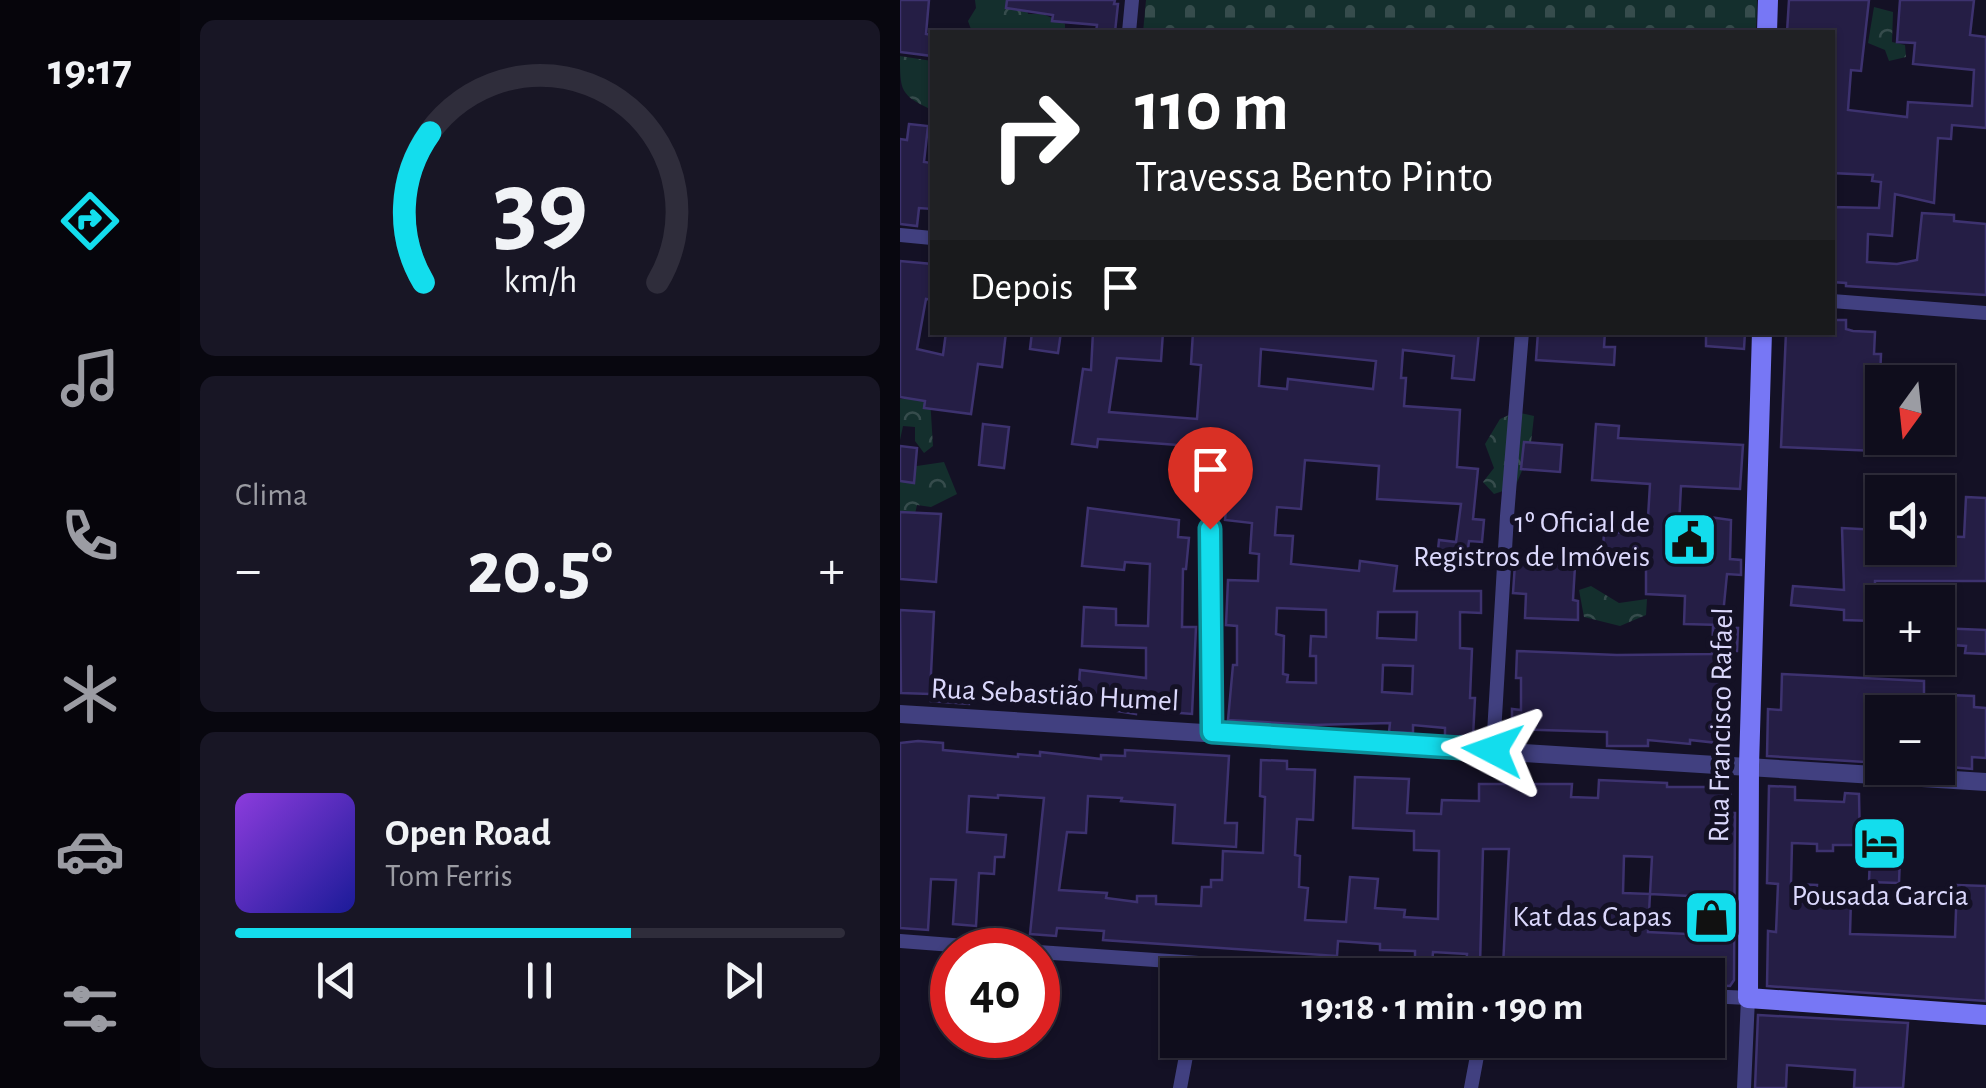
<!DOCTYPE html>
<html lang="pt">
<meta charset="utf-8">
<style>
:root{--surface:#0f0d1c;--page:#181625;--text:#f1f3f6;--muted:#9b9ca3;--line:#2f2d3b;--accent:#13dded}
body{margin:0;font-family:"Alegreya Sans",sans-serif;background:var(--page);color:var(--text);height:100vh;display:flex;flex-direction:column;font-size:38px;white-space:nowrap}
*{box-sizing:border-box;margin:0}
p{font-size:32px;color:var(--muted)}
.icon{flex:none;width:55px;height:55px;fill:none;stroke:currentColor;stroke-width:2;stroke-linecap:round;stroke-linejoin:round}
.map{position:relative;flex:1;overflow:hidden}
.details{display:flex;flex-direction:column;gap:20px;padding:20px;background:#08070f;width:720px}
.details>*{flex:none}
.top-card{position:absolute;left:30px;top:30px;width:905px;height:305px;border-radius:0px;box-shadow:0 2px 8px #0004,0 0 0 2px var(--line);background:#202124;color:#fff;overflow:hidden}
.needle{width:65px;rotate:195deg}
.tools{position:absolute;left:965px;top:365px;display:grid;gap:20px}
.tools a{display:grid;place-items:center;width:90px;height:90px;border-radius:0px;background:var(--surface);box-shadow:0 2px 8px #0004,0 0 0 2px var(--line);font-size:50px}
.speed{position:absolute;left:30px;top:928px;display:flex;gap:20px;font-size:50px;font-weight:700;text-align:center}
.speed>*{display:grid;place-content:center;width:130px;height:130px;border-radius:50%;background:var(--surface);box-shadow:0 2px 8px #0004,0 0 0 2px var(--line);line-height:1}
.speed .limit{border:15px solid #d22;background:#fff;color:#111}
.pin{position:absolute;display:grid;place-items:center;width:85px;height:85px;color:#fff;margin:-102px -42px;border-radius:50% 50% 50% 0;rotate:-45deg;box-shadow:0 0 10px #0007}
.pin .icon{rotate:45deg}
.me{position:absolute;width:110px;margin:-55px;rotate:274deg;stroke-linejoin:round;filter:drop-shadow(0 0 8px #0008)}
.turn{display:flex;align-items:center;gap:35px;height:210px;padding:0 40px;font-size:45px}
.turn .icon{width:130px;height:130px;stroke-width:2.5}
.turn b{display:block;font-size:70px;line-height:85px}
.then{display:flex;align-items:center;height:95px;padding:0 40px;background:#0003;gap:20px;font-size:38px}
.big{font-size:75px;font-weight:700;line-height:1.1}
.details .tile{flex:1;display:flex;flex-direction:column;justify-content:center;gap:15px;min-width:0;padding:0 35px;border-radius:15px;background:var(--page)}
.details .dial{align-items:center;gap:0}
.dial svg{height:260px;overflow:visible;fill:none;stroke:var(--line);stroke-width:7;stroke-linecap:round;text-anchor:middle}
.dial text{fill:var(--text);stroke:none}
.song{display:flex;align-items:center;gap:30px}
.cover{width:120px;height:120px;border-radius:15px;background:linear-gradient(135deg,hsl(270 70% 55%),hsl(240 70% 35%))}
.played{height:10px;border-radius:5px;background:linear-gradient(90deg,var(--accent) 65%,var(--line) 65%)}
.keys{display:flex;justify-content:space-around;direction:ltr}
.heat{display:flex;justify-content:space-between;align-items:center;font-size:55px;direction:ltr}
.trip{position:absolute;left:260px;top:958px;width:565px;height:100px;border-radius:0px;background:var(--surface);box-shadow:0 2px 8px #0004,0 0 0 2px var(--line);font-weight:700;line-height:100px;text-align:center}
main{display:flex;flex:1;min-height:0}
.tabs{display:flex;flex-direction:column;width:180px;justify-content:space-around;align-items:center;background:#06050b;color:var(--muted)}
.tabs .icon{width:70px;height:70px}
.tabs .active{color:var(--accent)}
.tabs b{font-size:45px;color:var(--text)}
.map>svg:first-child{display:block}
.forest{fill:url(#forest-crowns)}
.cemetery{fill:url(#cemetery-stones)}
.building{fill:#251e45;stroke:#3d326f;stroke-width:2.5;fill-rule:evenodd}
.lines{fill:none;stroke-linecap:round;stroke-linejoin:round}
.minor{stroke:#414080;stroke-width:14}
.tertiary{stroke:#414080;stroke-width:18}
.secondary{stroke:#7777f5;stroke-width:20}
.route-casing{stroke:#0c909a;stroke-width:25}
.route{stroke:#13dded;stroke-width:18}
.labels{text-anchor:middle;dominant-baseline:central;stroke-width:10;stroke-linejoin:round;paint-order:stroke}
.poi-label{font-size:30px;fill:#dbd8fc;stroke:#141125;text-anchor:end}
.street-label{font-size:30px;fill:#dbd8fc;stroke:#141125}
</style>
<main>
<nav class="tabs">
<b>19:17</b>
<svg class="icon active" aria-label="directions" viewBox="0 0 24 24"><path d="M12 3l9 9-9 9-9-9zM9 14v-3h6M13 9l2 2-2 2"/></svg>
<svg class="icon" aria-label="music" viewBox="0 0 24 24"><path d="M9 18V5l10-2v13"/><circle cx="6" cy="18" r="3"/><circle cx="16" cy="16" r="3"/></svg>
<svg class="icon" aria-label="phone" viewBox="0 0 24 24"><path d="M5 4h4l2 5-3 2q2 4 5 5l2-3 5 2v4C11 20 4 13 5 4z"/></svg>
<svg class="icon" aria-label="climate" viewBox="0 0 24 24"><path d="M12 3v18M4 7l16 10M4 17L20 7"/></svg>
<svg class="icon" aria-label="car" viewBox="0 0 24 24"><path d="M5 17H2v-5l4-1 3-4h7l3 4 3 1v5h-3M9 17h6M6 11h13"/><circle cx="7" cy="17" r="2"/><circle cx="17" cy="17" r="2"/></svg>
<svg class="icon" aria-label="filters" viewBox="0 0 24 24"><path d="M4 7h16M4 17h16"/><circle cx="9" cy="7" r="2"/><circle cx="15" cy="17" r="2"/></svg>
</nav>
<section class="details">
<div class="tile dial"><svg viewBox="0 0 100 80">
<path d="M14 69A42 42 0 1 1 86 69"/>
<path d="M14 69A42 42 0 0 1 16 23" stroke="#13dded"/>
<text x="50" y="56" font-size="32" font-weight="700">39</text>
<text x="50" y="72" font-size="11">km/h</text>
</svg></div>
<div class="tile"><p>Clima</p>
<div class="heat"><a>−</a><b class="big">20.5°</b><a>+</a></div>
</div>
<div class="tile">
<div class="song"><i class="cover"></i><div><b>Open Road</b><p>Tom Ferris</p></div></div>
<div class="played"></div>
<div class="keys"><svg class="icon" aria-label="previous" viewBox="0 0 24 24"><path d="M18 5L8 12l10 7zM5 5v14"/></svg><svg class="icon" aria-label="pause" viewBox="0 0 24 24"><path d="M8 5v14M16 5v14"/></svg><svg class="icon" aria-label="next" viewBox="0 0 24 24"><path d="M6 5l10 7-10 7zM19 5v14"/></svg></div>
</div>
</section>
<div class="map">
<svg width="1086" height="1088" viewBox="0 0 1086 1088">
<defs>
<pattern id="forest-crowns" width="20" height="18" patternUnits="userSpaceOnUse" patternTransform="scale(2.5)"><rect width="20" height="18" fill="#142f2d"/><path d="M2 6a3 3 0 1 1 6 0M12 15a3 3 0 1 1 6 0" fill="none" stroke="#364c4c"/></pattern>
<pattern id="cemetery-stones" width="16" height="16" patternUnits="userSpaceOnUse" patternTransform="scale(2.5)"><rect width="16" height="16" fill="#142f2d"/><path d="M2 7V4a2 2 0 0 1 4 0v3zM10 15v-3a2 2 0 0 1 4 0v3z" fill="#364c4c"/></pattern>
</defs>
<rect width="100%" height="100%" fill="#141125"/>
<g class="forest">
<path d="M75,0H125L128,14H143L165,24V32H72L68,21L76,8Z"/>
<path d="M974,7L993,12L992,42L1005,45L1006,57L989,61L985,50L968,43Z"/>
<path d="M0,56L32,61V110C0,95 0,91 0,56Z"/>
<path d="M30,398L33,446L24,453L15,441V427L3,426L0,440V399Z"/>
<path d="M616,412L634,416L630,452L615,487L594,494L583,482L594,468L585,444L600,419Z"/>
<path d="M44,462L57,494L31,507L17,505L15,514L0,512V464L17,466Z"/>
<path d="M691,586L719,603L747,599L746,615L720,626L684,617L679,590Z"/>
</g>
<path class="cemetery" d="M246,0H857L856,32H243Z"/>
<g class="building">
<path d="M0,0H29L26,34L32,35V56L0,52Z"/>
<path d="M107,0H215L214,4H218L215,32H196L197,25L152,21L153,15L106,8Z"/>
<path d="M889,0H969L961,71L951,70L948,110L1007,117L1008,102L1072,106L1074,70L1013,64L1015,43L997,42L1000,0H1074L1070,35L1086,37V128L1052,125L1051,139L1038,138L1034,203L995,194L992,236L968,234L967,262L997,264L1017,260L1022,213L1054,215V221L1086,224V295L946,286V283L932,282V207L979,208L981,182L972,181L973,175L932,173V32H887Z"/>
<path d="M9,124L28,126L24,162L32,163V209L19,208L17,226L0,224V139L7,140Z"/>
<path d="M0,261L32,264V300L26,299L17,349L43,355L46,332H106L102,367L78,364L71,414L24,408L25,401L0,397Z"/>
<path d="M932,320H946V329L953,331L975,332L974,354H981L977,451L881,447L886,332H932Z"/>
<path d="M132,332H161L158,353L130,349Z"/>
<path d="M193,332H263L261,361L217,358L209,412L297,419L301,365L291,364L293,332H579L574,380L552,378L554,356L503,350L501,378H506L504,406L560,410L557,467L578,469L573,519L584,520L582,542L569,541L566,564L537,560L539,540L556,542L561,504L477,499L479,466L405,460L401,509L377,507L375,535L393,536L391,564L459,571L460,561L497,566L494,591H581V613L560,612V648L572,649L570,698H575L573,737L545,736V728L513,725V733L489,732L490,723L412,725L328,720L333,665H337V626L326,625L328,580L358,581L359,554L350,553L352,523L325,520L331,449L198,439L197,447L172,444L183,369L191,370ZM361,349L476,361L473,389L388,379L387,389L359,386ZM377,608L426,610V637L411,636L410,656H416V683L387,682L388,675L383,674L384,636L376,634ZM478,612H517L516,640L477,638ZM483,665L513,666L512,694L482,692Z"/>
<path d="M638,332H705L704,347H715L714,365L636,360Z"/>
<path d="M806,332H845L844,349L806,346Z"/>
<path d="M83,424L109,427L104,468L79,465Z"/>
<path d="M696,424L719,426L718,438L843,445L840,489L781,486L779,525H809V517L831,520L830,559L841,560V575L827,574L822,625L784,624L785,596L746,594V552L703,550L704,532L747,534L750,484L692,480Z"/>
<path d="M624,442L662,445L660,472L621,469Z"/>
<path d="M0,446L17,448L14,483L0,481Z"/>
<path d="M1066,497L1086,498V581H975L974,621L944,620V610L891,605L893,586L944,590L942,528L978,530L977,540H982V548H1038V536L1064,537Z"/>
<path d="M188,508L279,520L278,537L289,538L286,569H283L282,627H296L292,714L268,712L269,705L237,703L236,714L217,711L218,702L178,698L180,670L246,678V648L182,646L184,607L216,609V625L248,626L250,564L225,562L224,570L182,566Z"/>
<path d="M0,512L41,514L36,582L0,579Z"/>
<path d="M615,564L675,566L673,600L678,601V620L625,618L626,594L613,593Z"/>
<path d="M0,610L34,612L30,694L1,693Z"/>
<path d="M813,627L838,628L837,651H826L827,741L818,740V743L790,740V744L748,740V746H707V732L612,729V709L621,710V678H616L617,651L717,655L812,654Z"/>
<path d="M1038,628L1086,630V654L1065,653L1066,646L1038,644Z"/>
<path d="M882,674L1024,681V694L1074,696V707L1086,708V758L1072,757V769L1038,766V712H982V763L867,756L868,709L881,710Z"/>
<path d="M32,684L70,686L69,704L31,701Z"/>
<path d="M18,741L43,743V750L118,757V754L140,756V752L201,759V755L225,756V750L329,756L325,823H337L336,847L273,843L275,805L221,801L222,798L188,796L186,833L167,832L159,890L207,893L206,898L237,902V896H256V904L301,906L302,887H311V880H322L323,851L363,853L365,797L360,796L361,760L387,761V769L415,770L413,820L397,819L395,855L400,856L399,887L408,888L405,920L446,922L450,877L478,879L475,908L505,910L504,917L538,919L539,851L514,850V831L453,828L455,777L509,779L507,813L541,814L542,800L579,801V784H672L671,797L698,798L699,780L767,783V787H831L830,813H835L834,980L830,986L808,985V975L658,972L603,966L609,849H583L580,965L566,964L567,954L533,952L532,965L515,964V951L480,950V944L438,941L437,956L203,940L204,931L157,928L156,936L130,934L144,798L98,795V798L69,796L67,832L106,835L104,857H95L94,874L79,873L76,926L53,924L56,880L31,879L28,930L0,928V743ZM724,856L752,857L750,894L723,893ZM750,894L789,896L787,934L748,932Z"/>
<path d="M869,786L895,787V800L944,802L945,793L959,794L960,845H933V851H917V844L892,843L891,884L917,885L916,898L951,899L950,934L1055,937L1057,885L1086,886V1001L867,986L868,931L876,932L878,884L867,883Z"/>
<path d="M970,855L1000,856L999,883L969,882Z"/>
<path d="M858,1015L1008,1023L1003,1088H954L955,1070L887,1065L886,1088H855Z"/>
</g>
<g class="lines">
<g class="minor">
<path d="M229,32L232,0"/>
<path d="M0,235L32,238"/>
<path d="M932,301L1086,313"/>
<path d="M310,529L312,731"/>
<path d="M593,750L607,516L622,332"/>
<path d="M0,941L118,950"/>
<path d="M138,952L475,975"/>
<path d="M808,996L848,998L844,1088"/>
<path d="M280,1088L289,1040"/>
<path d="M571,1088L580,1040"/>
</g>
<path class="tertiary" d="M0,714L1086,782"/>
<g class="secondary">
<path d="M867,32L868,0"/>
<path d="M862,332L849,765L848,998L1086,1015"/>
</g>
</g>
<g class="lines">
<defs>
<path id="route" d="M310,529L312,732L593,750"/>
</defs>
<use href="#route" class="route-casing"/>
<use href="#route" class="route"/>
</g>
<defs>
<symbol id="civic-square" viewBox="-11 -11 22 22"><rect x="-9" y="-9" width="18" height="18" rx="4" fill="#13dded" stroke="#141125"/><path d="M-.6-6.5H3V-4.5H.6V-3L4-1V1h2V6H-6V1h2V-1L-.6-3ZM-1.2 2.5V6h2.4V2.5Z" fill="#111"/></symbol>
<symbol id="hotel-square" viewBox="-11 -11 22 22"><rect x="-9" y="-9" width="18" height="18" rx="4" fill="#13dded" stroke="#141125"/><path d="M-6-4.5h1.5V1H6V5H4.5V3h-9V5H-6ZM-4 0a1.8 1.8 0 1 1 3.6 0ZM.5 0V-2.5h3Q6-2.5 6 0Z" fill="#111"/></symbol>
<symbol id="shop-square" viewBox="-11 -11 22 22"><rect x="-9" y="-9" width="18" height="18" rx="4" fill="#13dded" stroke="#141125"/><path d="M-5-2.5h2.3a2.7 3.5 0 0 1 5.4 0H5L5.5 6h-11ZM-1.5-2.5h3a1.5 2.3 0 0 0-3 0Z" fill="#111"/></symbol>
</defs>
<g fill-rule="evenodd">
<use href="#civic-square" x="758" y="508" width="63" height="63"/>
<use href="#hotel-square" x="948" y="812" width="63" height="63"/>
<use href="#shop-square" x="780" y="886" width="63" height="63"/>
</g>
<g class="labels">
<g class="poi-label">
<text x="750" y="523">1º Oficial de<tspan x="750" dy="34">Registros de Imóveis</tspan></text>
<text x="980" y="896" text-anchor="middle">Pousada Garcia</text>
<text x="772" y="917">Kat das Capas</text>
</g>
<g class="street-label">
<text transform="translate(155 695) rotate(3)">Rua Sebastião Humel</text>
<text transform="translate(821 725) rotate(-89)">Rua Francisco Rafael</text>
</g>
</g>
</svg>
<div class="tools">
<a><svg class="needle" viewBox="-14 -14 28 28"><path d="M0-13l5 13h-10z" fill="#e53935"/><path d="M0 13l5-13h-10z" fill="#9b9ca3"/></svg></a>
<a><svg class="icon" aria-label="sound" viewBox="0 0 24 24"><path d="M4 9h4l5-4v14l-5-4H4zM17 9q2 3 0 6"/></svg></a>
<a>+</a>
<a>−</a>
</div>
<div class="speed"><div class="limit">40</div></div>
<div class="pin" style="left:310px;top:529px;background:#d93025"><svg class="icon" aria-label="arrive" viewBox="0 0 24 24"><path d="M6 21V4h12l-3 4 3 4H6"/></svg></div>
<svg class="me" style="left:593px;top:750px" viewBox="-20 -20 40 40"><path d="M0-17L14 15 0 8-14 15z" fill="#13dded" stroke="#fff" stroke-width="4"/></svg>
<div class="trip">19:18 · 1 min · 190 m</div>
<div class="top-card">
<div class="turn"><svg class="icon" aria-label="right" viewBox="0 0 24 24"><path d="M7 20v-9h11M14 6l5 5-5 5"/></svg><div><b>110 m</b>Travessa Bento Pinto</div></div>
<div class="then">Depois<svg class="icon" aria-label="arrive" viewBox="0 0 24 24"><path d="M6 21V4h12l-3 4 3 4H6"/></svg></div>
</div>
</div>
</main>
